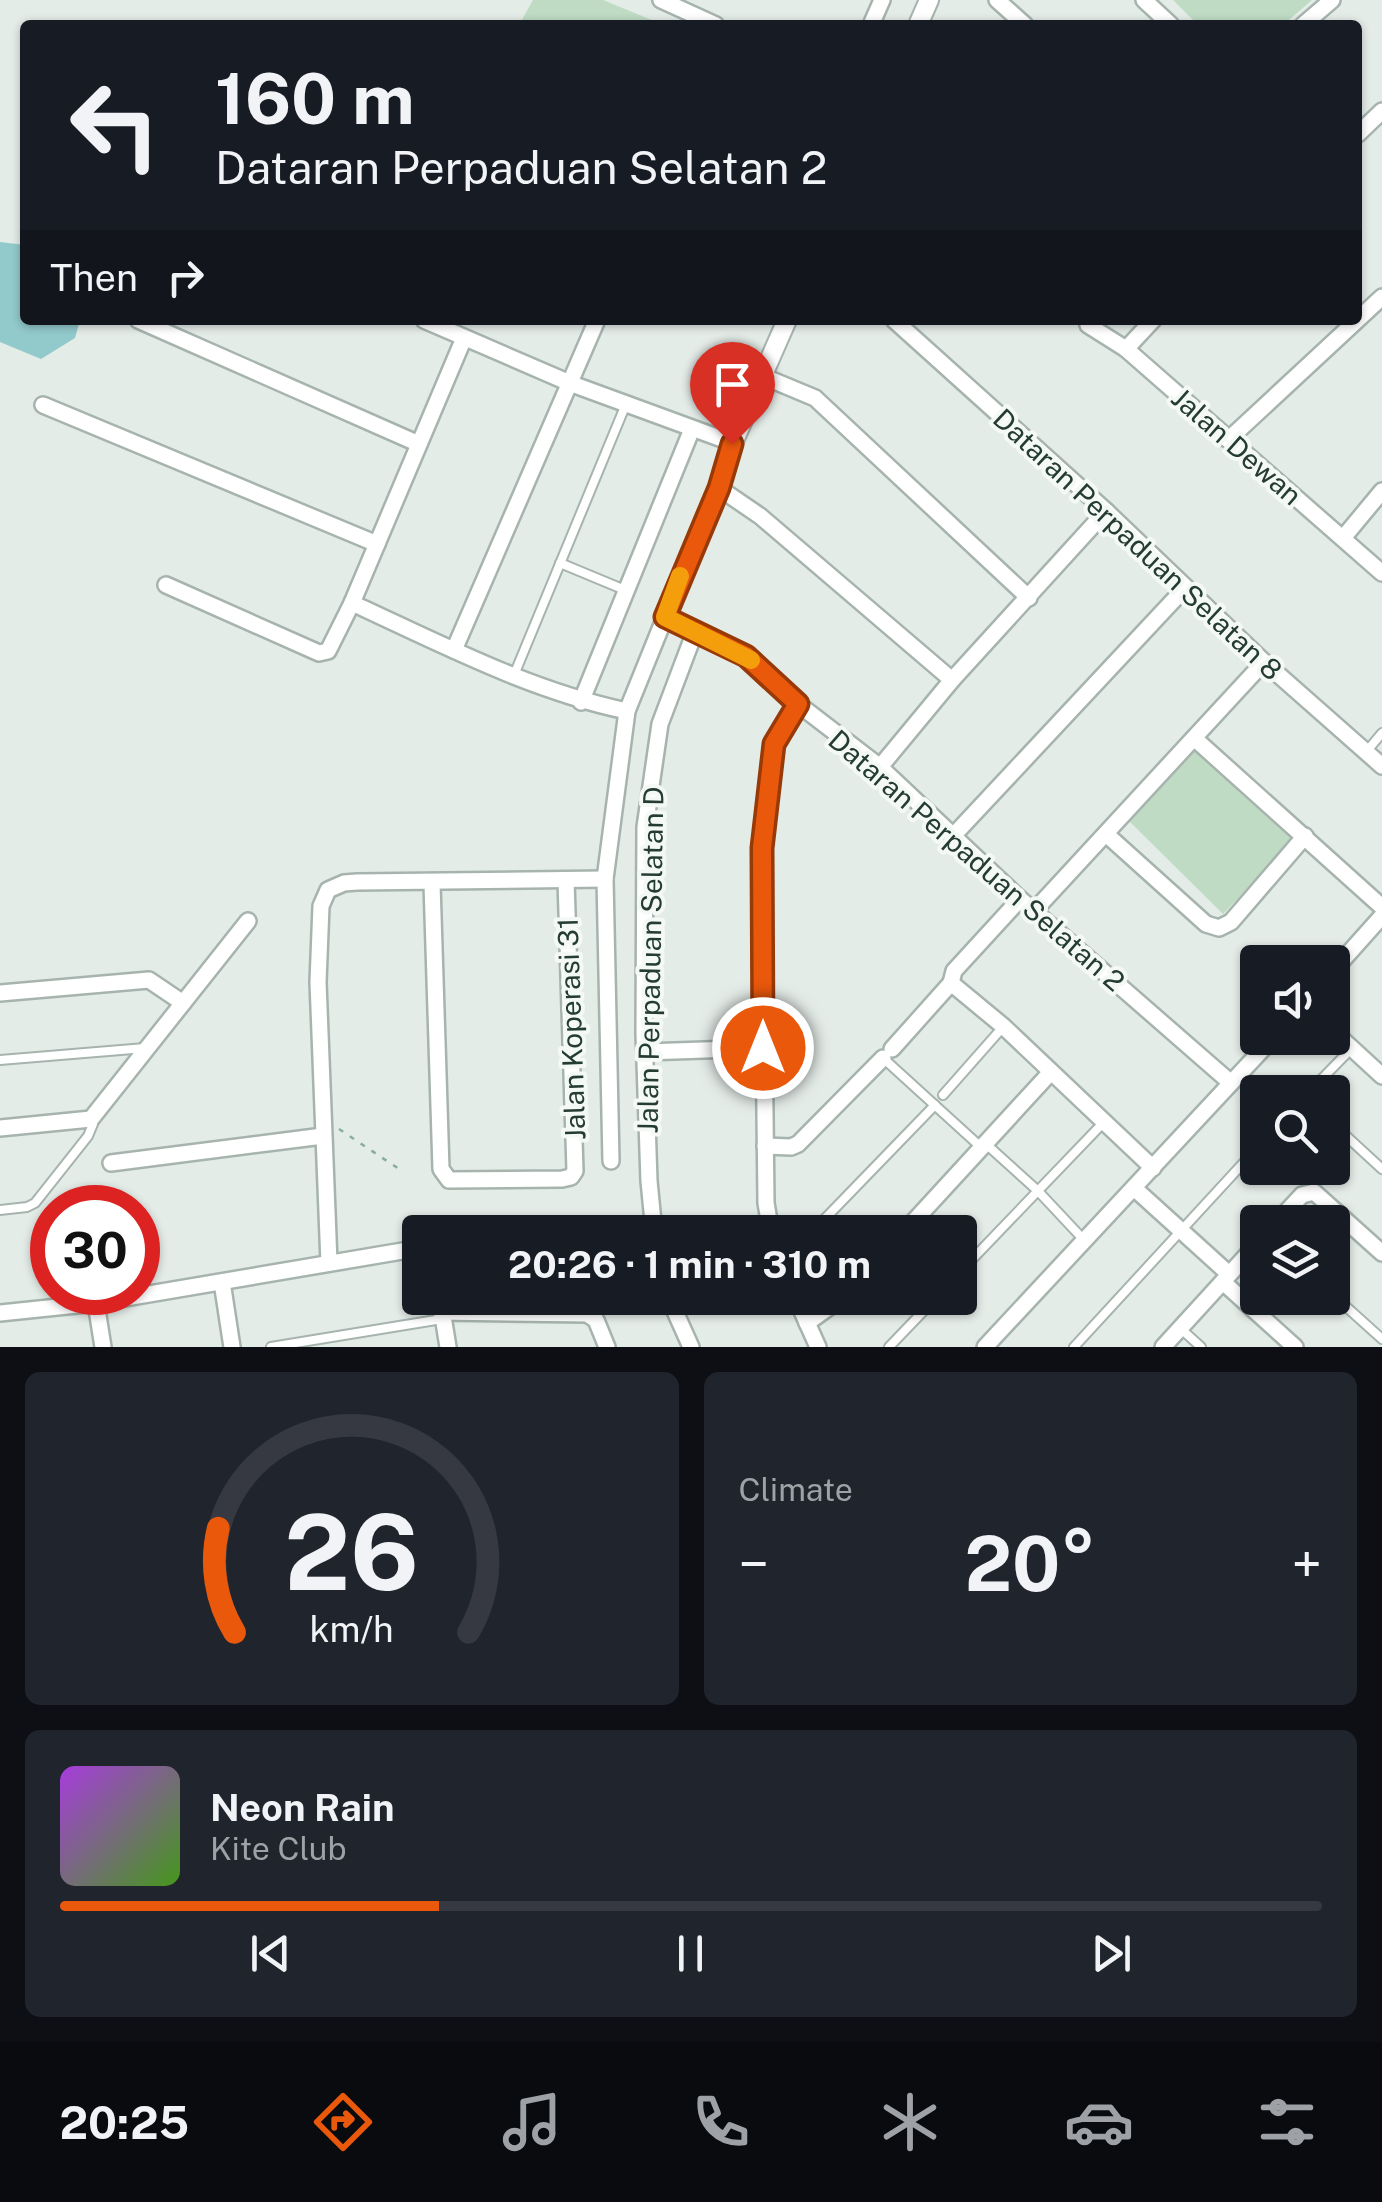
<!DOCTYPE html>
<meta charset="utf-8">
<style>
:root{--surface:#171b24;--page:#20242c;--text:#f1f3f6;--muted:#9ea1a6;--line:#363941;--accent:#ea580c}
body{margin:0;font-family:"Public Sans",sans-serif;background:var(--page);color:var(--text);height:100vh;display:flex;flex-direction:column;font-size:38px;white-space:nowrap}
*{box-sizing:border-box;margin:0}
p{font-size:32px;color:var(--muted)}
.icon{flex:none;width:55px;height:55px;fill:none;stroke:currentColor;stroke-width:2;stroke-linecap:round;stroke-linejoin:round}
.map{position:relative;height:1347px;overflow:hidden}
.sheet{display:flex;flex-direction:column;gap:25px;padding:25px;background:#0d0f14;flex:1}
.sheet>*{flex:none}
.guide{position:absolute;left:20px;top:20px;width:1342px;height:305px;border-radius:10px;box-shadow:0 2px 8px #0004;background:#171b24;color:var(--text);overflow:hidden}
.buttons{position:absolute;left:1240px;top:945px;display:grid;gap:20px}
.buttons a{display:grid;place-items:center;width:110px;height:110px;border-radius:10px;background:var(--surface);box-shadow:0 2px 8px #0004;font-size:50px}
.speed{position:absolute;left:30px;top:1185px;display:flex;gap:20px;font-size:50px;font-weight:700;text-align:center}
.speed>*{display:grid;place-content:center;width:130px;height:130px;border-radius:50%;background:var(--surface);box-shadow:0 2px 8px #0004;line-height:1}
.speed .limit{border:15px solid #d22;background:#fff;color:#111}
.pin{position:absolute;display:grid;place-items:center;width:85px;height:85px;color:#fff;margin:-102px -42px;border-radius:50% 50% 50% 0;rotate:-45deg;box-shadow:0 0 10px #0007}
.pin .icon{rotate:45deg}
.me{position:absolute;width:110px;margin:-55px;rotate:0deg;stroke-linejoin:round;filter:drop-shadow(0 0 8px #0008)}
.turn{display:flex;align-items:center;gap:35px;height:210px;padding:0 30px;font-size:45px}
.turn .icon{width:130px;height:130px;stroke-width:2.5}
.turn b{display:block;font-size:70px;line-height:85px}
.then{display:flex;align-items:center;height:95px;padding:0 30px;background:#0003;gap:20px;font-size:38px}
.big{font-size:75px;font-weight:700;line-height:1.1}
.sheet .widget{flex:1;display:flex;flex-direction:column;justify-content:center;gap:15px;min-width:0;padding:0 35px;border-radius:15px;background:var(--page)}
.sheet .dial{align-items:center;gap:0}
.dial svg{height:260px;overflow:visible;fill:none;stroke:var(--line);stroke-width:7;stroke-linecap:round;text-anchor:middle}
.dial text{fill:var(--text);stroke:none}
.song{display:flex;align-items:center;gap:30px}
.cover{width:120px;height:120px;border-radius:15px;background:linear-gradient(135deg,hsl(280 70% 55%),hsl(100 70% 35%))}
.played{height:10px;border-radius:5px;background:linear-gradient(90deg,var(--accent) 30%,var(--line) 30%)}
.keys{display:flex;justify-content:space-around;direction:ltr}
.heat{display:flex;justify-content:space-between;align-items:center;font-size:55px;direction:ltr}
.sheet .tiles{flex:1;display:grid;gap:25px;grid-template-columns:1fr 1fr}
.widget:last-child{grid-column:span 2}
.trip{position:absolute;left:402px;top:1215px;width:575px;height:100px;border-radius:10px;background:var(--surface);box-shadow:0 2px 8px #0004;font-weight:700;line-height:100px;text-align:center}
.tab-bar{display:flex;height:160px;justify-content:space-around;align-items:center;background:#090b0e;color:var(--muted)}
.tab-bar .icon{width:70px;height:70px}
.tab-bar .selected{color:var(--accent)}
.tab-bar b{font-size:45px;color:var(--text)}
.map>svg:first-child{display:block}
.green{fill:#bfdbc4}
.water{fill:#92c9cb}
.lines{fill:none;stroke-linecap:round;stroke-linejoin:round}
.service-casing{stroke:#a7b4ae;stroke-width:12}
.minor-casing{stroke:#a7b4ae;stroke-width:20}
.tertiary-casing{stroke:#a7b4ae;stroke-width:22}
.path{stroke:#88ac9d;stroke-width:2.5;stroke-dasharray:5 8;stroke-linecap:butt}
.service{stroke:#fff;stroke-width:8}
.minor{stroke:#fff;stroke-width:15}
.tertiary{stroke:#fff;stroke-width:18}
.route-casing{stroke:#983908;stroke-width:25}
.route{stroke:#ea580c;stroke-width:18}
.slow{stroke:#f59e0b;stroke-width:18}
.labels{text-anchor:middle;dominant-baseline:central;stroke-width:8;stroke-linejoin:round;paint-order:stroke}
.street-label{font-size:28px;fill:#253c33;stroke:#f4f9f6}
</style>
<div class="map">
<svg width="1382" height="1347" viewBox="0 0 1382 1347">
<rect width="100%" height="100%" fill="#e4ece8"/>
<g class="green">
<path d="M533,0H603L664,25H519Z"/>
<path d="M1173,0H1312L1283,25H1198Z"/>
<path d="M1195,742L1298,836L1223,914L1123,815Z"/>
</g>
<path class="water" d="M0,242L25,245V320H80L75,338L41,359L0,342Z"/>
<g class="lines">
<defs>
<g id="service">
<path d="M560,563L625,590"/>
<path d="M514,675L626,404"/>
<path d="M1366,752L1382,733"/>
<path d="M883,1058L983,1149"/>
<path d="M0,1060L145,1048"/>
<path d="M1309,1092L1351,1049"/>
<path d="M943,1095L1003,1027"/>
<path d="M1332,1123L1382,1169"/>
<path d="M986,1144L1038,1191L1083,1239"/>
<path d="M0,1210L27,1207L35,1203L88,1136L93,1124L91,1119"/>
<path d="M812,1232L935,1105"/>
<path d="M960,1272L1103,1123"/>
<path d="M1332,1294L1382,1339"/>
<path d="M1180,1328L1201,1347"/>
<path d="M271,1347L442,1319"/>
<path d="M889,1347L936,1298"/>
<path d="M1074,1347L1258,1147"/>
</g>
<g id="minor">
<path d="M661,0L716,25"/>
<path d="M997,0L1025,25"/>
<path d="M1144,0L1171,25"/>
<path d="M871,25L882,0"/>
<path d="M1303,25L1332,0"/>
<path d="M1358,134L1382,111"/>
<path d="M138,320L419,444"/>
<path d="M424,320L572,384L733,443"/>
<path d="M894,320L1106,511L1264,662L1382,766"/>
<path d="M1088,325L1126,349L1382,573"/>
<path d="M1126,349L1153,320"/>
<path d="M762,376L815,398L1029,598"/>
<path d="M43,405L377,544"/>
<path d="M1228,440L1382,297"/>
<path d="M719,488L760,516L952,680"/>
<path d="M1343,538L1382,491"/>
<path d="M166,585L319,653L328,651L352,603L464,338"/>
<path d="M352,603C441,644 531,691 627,711"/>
<path d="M454,650L597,320"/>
<path d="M581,702L692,429"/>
<path d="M1194,738L1382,907"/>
<path d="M880,767L952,680L1106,511"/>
<path d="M1106,834L1206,924L1219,928L1231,922L1305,836"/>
<path d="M953,836L1185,588"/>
<path d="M432,884L441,1169L449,1180L562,1179L571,1177L575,1171L566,880"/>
<path d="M1034,911L1264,662"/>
<path d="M1332,972L1382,916"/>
<path d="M951,983L954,971L1020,899"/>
<path d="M0,993L149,980L183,1003"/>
<path d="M1332,1030L1382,1076"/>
<path d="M892,1049L951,983L1003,1026L1153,1168"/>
<path d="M645,1052L763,1048"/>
<path d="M0,1128L91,1119L248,921"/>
<path d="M765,1146L791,1147L798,1144L883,1058"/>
<path d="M611,1161L605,879L627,711L665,617L746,656L759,666L798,704L880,767L1020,899L1231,1083"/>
<path d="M111,1163L323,1136"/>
<path d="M1134,1188L1229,1274"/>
<path d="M1277,1222L1302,1195L1314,1192L1382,1253"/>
<path d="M654,1232L649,1181L644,1033L645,827L660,724L694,634"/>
<path d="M771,1232L766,1203L762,849L774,744L798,704"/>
<path d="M904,1232L1050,1073"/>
<path d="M329,1263L318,982L321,906L328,890L344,883L357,882L605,879"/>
<path d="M222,1282L232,1347"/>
<path d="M1223,1282L1295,1347"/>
<path d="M440,1298L448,1347"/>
<path d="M669,1298L691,1347"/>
<path d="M796,1298L818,1347"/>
<path d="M96,1303L103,1347"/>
<path d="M441,1312L587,1314L596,1320L607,1347"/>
<path d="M0,1313L96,1303L420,1248"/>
<path d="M807,1323L842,1298"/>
<path d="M985,1347L1273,1038"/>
<path d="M1163,1347L1258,1243"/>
</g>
<g id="tertiary">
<path d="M918,25L929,0"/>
<path d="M665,617L719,488L733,443L787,320"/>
</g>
</defs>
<use href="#service" class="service-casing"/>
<use href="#minor" class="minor-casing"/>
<use href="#tertiary" class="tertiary-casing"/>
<path class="path" d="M339,1129L402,1171"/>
<use href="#service" class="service"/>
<use href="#minor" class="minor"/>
<use href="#tertiary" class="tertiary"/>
</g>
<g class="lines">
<defs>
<path id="route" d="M732,444L719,488L665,617L746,656L798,704L774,744L762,848L763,1048"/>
</defs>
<use href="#route" class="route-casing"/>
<use href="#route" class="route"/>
<path class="slow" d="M680,576L665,617L751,660"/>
</g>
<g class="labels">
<g class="street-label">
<text transform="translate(1237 446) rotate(41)">Jalan Dewan</text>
<text transform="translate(1138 544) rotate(43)">Dataran Perpaduan Selatan 8</text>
<text transform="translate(977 860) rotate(41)">Dataran Perpaduan Selatan 2</text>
<text transform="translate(650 960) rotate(-89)">Jalan Perpaduan Selatan D</text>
<text transform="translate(571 1029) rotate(-92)">Jalan Koperasi 31</text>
</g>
</g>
</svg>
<div class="buttons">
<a><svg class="icon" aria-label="sound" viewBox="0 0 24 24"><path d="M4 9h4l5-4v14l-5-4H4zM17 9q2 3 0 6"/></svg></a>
<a><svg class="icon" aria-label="search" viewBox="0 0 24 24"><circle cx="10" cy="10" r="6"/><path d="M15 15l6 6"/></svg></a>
<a><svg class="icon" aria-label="layers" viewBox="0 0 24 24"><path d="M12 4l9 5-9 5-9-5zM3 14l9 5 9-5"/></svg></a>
</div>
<div class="speed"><div class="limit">30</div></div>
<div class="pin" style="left:732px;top:444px;background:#d93025"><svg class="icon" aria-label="arrive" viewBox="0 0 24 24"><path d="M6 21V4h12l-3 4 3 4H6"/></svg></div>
<svg class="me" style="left:763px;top:1048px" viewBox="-20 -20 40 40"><circle r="17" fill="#ea580c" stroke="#fff" stroke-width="3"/><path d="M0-11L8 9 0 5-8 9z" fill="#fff"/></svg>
<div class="trip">20:26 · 1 min · 310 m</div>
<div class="guide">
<div class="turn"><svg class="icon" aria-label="left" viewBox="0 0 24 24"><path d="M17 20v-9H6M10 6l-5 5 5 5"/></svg><div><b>160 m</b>Dataran Perpaduan Selatan 2</div></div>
<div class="then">Then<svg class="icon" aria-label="right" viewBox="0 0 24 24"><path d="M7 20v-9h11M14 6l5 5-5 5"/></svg></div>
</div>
</div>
<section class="sheet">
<div class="tiles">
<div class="widget dial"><svg viewBox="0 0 100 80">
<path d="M14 69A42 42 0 1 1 86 69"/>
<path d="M14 69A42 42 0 0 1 9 37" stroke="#ea580c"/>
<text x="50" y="56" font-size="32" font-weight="700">26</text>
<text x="50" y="72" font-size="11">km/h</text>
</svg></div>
<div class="widget"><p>Climate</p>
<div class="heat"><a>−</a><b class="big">20°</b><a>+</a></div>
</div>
<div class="widget">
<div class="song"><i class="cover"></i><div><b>Neon Rain</b><p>Kite Club</p></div></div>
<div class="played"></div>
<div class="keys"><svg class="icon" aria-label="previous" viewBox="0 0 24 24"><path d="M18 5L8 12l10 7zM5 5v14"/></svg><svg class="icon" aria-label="pause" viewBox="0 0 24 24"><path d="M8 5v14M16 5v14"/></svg><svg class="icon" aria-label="next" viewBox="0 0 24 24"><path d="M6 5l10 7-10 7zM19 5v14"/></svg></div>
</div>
</div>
</section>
<nav class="tab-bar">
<b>20:25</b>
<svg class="icon selected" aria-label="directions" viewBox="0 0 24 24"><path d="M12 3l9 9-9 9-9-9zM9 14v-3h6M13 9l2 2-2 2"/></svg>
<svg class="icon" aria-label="music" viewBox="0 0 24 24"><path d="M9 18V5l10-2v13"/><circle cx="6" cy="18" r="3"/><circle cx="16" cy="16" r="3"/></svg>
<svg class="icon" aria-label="phone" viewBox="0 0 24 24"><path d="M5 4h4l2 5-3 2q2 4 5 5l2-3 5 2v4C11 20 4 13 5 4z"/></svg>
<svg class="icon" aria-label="climate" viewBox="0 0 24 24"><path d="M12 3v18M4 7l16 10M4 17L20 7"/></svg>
<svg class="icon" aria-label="car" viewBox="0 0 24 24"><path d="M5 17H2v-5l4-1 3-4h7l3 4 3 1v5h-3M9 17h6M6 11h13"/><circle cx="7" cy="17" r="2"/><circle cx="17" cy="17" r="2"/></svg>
<svg class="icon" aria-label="filters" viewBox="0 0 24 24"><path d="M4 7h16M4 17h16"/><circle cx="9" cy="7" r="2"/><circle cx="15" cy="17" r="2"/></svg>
</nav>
